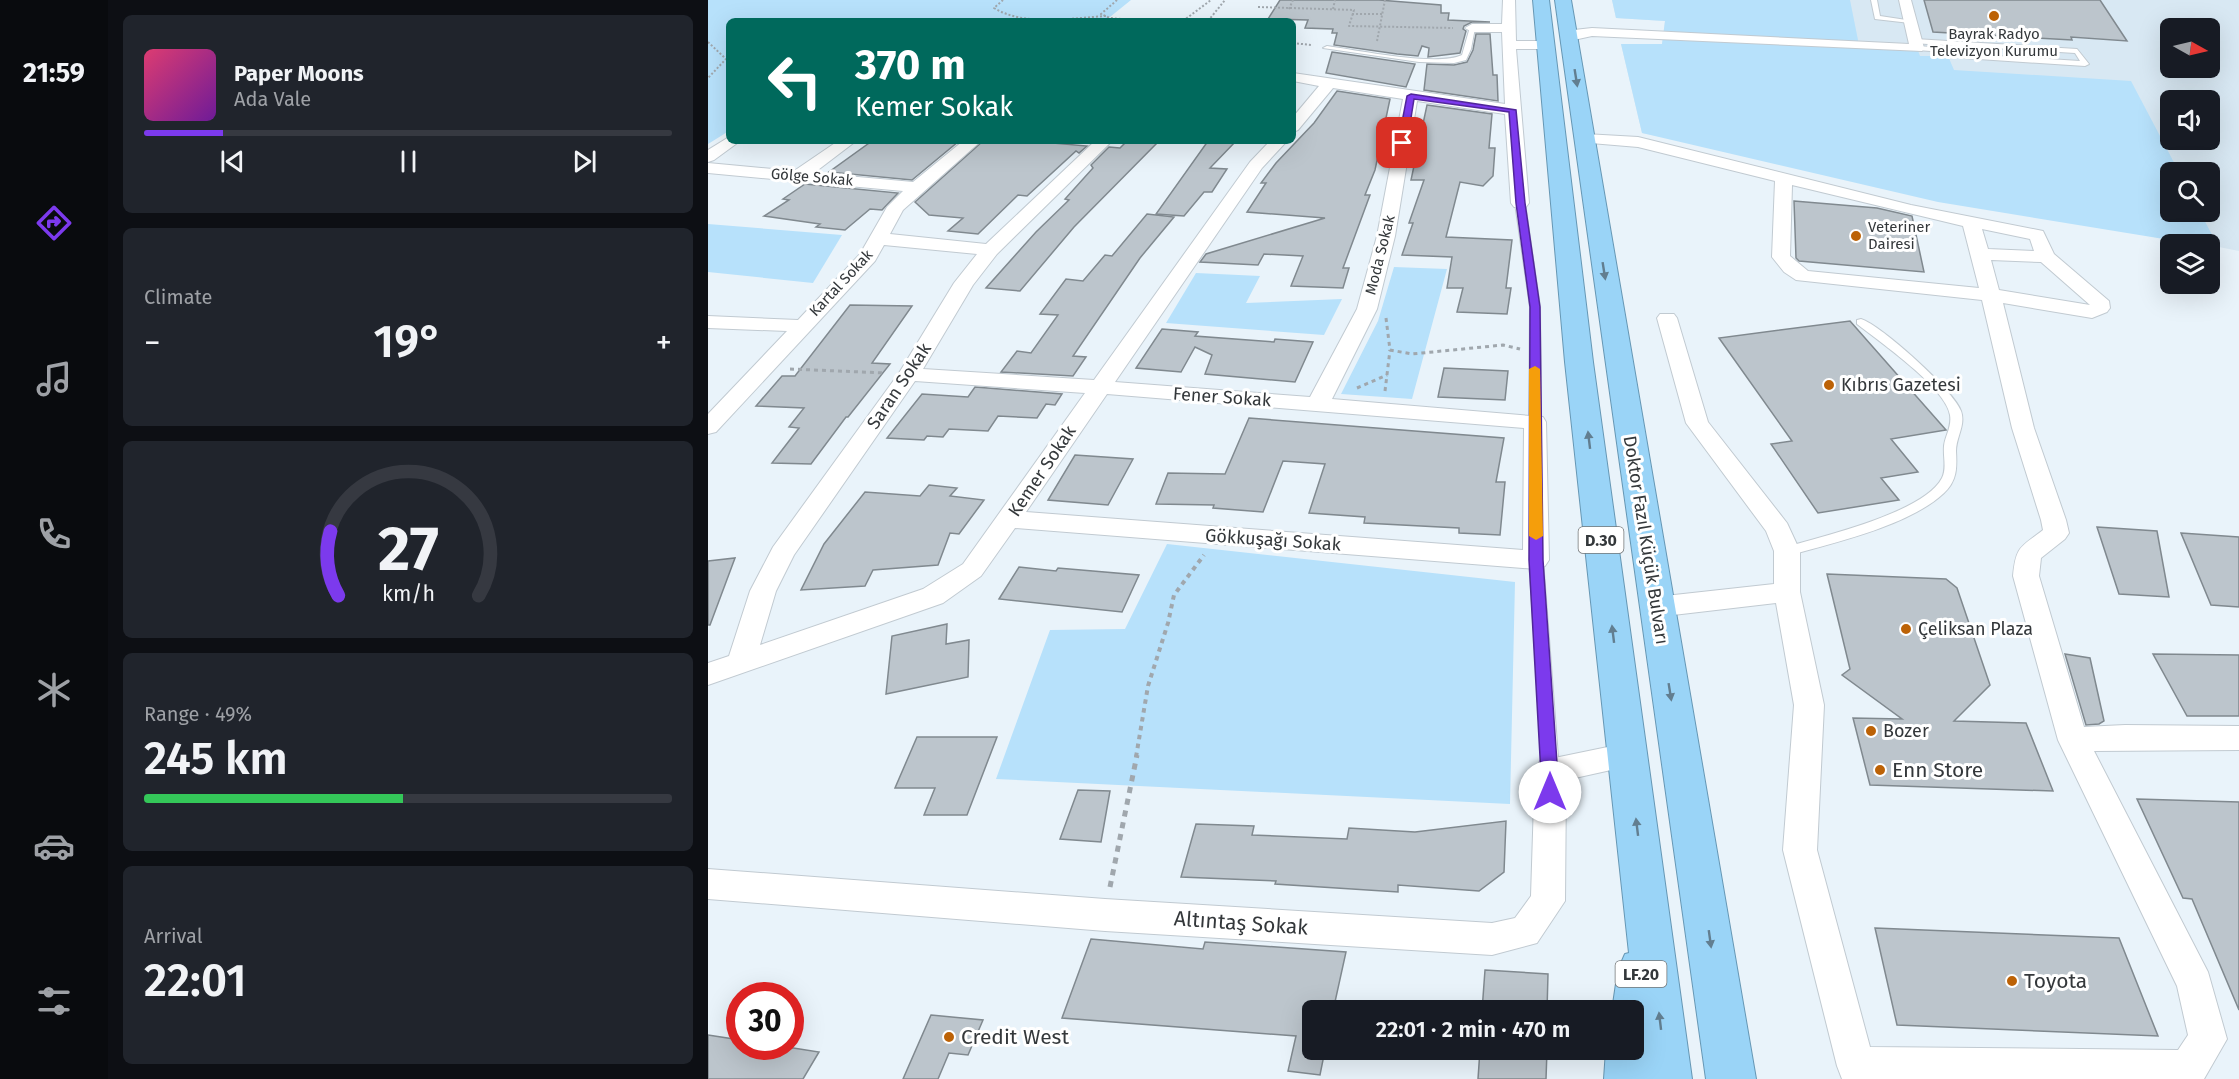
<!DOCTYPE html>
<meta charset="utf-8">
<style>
:root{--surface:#171b24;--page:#20242c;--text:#f1f3f6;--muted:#9ea1a6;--line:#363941;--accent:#7c3aed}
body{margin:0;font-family:"Fira Sans",sans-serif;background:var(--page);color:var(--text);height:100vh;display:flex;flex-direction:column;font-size:22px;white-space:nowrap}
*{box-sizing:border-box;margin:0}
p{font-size:20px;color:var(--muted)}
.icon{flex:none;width:33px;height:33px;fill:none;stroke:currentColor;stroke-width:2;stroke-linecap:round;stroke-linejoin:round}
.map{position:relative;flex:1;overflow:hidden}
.sheet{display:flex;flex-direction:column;gap:15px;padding:15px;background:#0d0f14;width:600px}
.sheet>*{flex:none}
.top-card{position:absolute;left:18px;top:18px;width:570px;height:126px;border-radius:9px;box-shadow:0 6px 24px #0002;background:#00695c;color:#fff;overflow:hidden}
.needle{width:39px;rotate:98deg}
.buttons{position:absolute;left:1452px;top:18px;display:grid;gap:12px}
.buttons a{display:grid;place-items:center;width:60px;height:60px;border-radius:9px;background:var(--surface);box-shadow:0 6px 24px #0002;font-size:30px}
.speed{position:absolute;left:18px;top:982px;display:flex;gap:12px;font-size:30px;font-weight:700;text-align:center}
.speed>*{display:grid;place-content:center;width:78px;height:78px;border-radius:50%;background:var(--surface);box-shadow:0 6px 24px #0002;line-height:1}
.speed .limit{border:9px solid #d22;background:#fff;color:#111}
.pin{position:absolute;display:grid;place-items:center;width:51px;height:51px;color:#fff;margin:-26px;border-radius:12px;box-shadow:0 3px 9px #0006}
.me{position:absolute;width:66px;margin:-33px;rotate:0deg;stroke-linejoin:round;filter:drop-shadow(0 0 4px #0008)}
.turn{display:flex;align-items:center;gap:21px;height:126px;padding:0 30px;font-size:27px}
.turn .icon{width:78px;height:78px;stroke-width:2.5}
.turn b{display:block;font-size:42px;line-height:51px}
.big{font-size:45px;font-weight:600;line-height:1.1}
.sheet .widget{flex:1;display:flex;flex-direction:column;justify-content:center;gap:9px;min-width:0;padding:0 21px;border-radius:9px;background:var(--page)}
.sheet .dial{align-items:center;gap:0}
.dial svg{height:156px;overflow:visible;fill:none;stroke:var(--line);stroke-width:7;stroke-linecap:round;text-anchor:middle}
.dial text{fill:var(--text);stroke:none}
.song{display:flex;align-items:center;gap:18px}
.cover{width:72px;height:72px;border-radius:9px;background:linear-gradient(135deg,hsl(340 70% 55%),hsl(280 70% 35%))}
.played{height:6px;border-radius:3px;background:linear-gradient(90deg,var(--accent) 15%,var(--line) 15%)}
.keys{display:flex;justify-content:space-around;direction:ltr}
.heat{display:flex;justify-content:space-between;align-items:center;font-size:33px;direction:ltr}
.charge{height:9px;border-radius:4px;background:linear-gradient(90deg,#34c759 49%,var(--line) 0)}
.trip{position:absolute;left:594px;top:1000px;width:342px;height:60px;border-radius:9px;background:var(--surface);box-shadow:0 6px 24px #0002;font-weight:600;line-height:60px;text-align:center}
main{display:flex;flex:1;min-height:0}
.tabs{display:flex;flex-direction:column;width:108px;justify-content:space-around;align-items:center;background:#090b0e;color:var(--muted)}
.tabs .icon{width:42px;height:42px}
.tabs .selected{color:var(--accent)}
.tabs b{font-size:27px;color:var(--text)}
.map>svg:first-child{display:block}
.built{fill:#d8e8f3;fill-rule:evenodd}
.green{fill:#b7e1fb}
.building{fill:#bcc5cc;stroke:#80898f;stroke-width:1.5}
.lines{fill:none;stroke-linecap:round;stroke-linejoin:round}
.service-casing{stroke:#c1cad1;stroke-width:2}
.minor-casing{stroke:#c1cad1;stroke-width:2}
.trunk-casing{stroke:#6697b4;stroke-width:2}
.path-far3{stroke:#a0a7ad;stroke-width:2;stroke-dasharray:2 2;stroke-linecap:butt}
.path-far2{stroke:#a0a7ad;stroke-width:3;stroke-dasharray:4 4;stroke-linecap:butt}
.path-far1{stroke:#a0a7ad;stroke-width:4;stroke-dasharray:4.5 4.5;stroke-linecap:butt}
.path{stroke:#a0a7ad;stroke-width:5;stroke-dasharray:6 6;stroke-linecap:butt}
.service{fill:#fff;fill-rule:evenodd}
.minor{fill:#fff;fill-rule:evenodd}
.trunk{fill:#9ad4f7;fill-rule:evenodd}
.oneway{fill:#627e90}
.route{fill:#7c3aed;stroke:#51269a;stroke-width:1.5}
.slow{fill:#f59e0b}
.poi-dot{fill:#bc6206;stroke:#fff;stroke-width:2}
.labels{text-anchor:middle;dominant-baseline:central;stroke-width:6;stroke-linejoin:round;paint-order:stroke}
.far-poi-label{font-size:15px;fill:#34383b;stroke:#fff}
.far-street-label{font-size:15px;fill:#34383b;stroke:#fff}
.shield{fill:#fff;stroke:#717476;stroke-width:1.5}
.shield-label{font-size:16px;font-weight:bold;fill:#34383b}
.poi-label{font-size:18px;fill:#34383b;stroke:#fff;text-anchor:start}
.street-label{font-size:18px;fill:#34383b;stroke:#fff}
.near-poi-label{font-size:21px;fill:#34383b;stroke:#fff;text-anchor:start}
.near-street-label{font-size:21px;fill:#34383b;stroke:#fff}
</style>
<main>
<nav class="tabs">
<b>21:59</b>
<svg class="icon selected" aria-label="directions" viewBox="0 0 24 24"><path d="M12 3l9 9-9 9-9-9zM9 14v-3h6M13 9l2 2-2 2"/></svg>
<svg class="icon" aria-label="music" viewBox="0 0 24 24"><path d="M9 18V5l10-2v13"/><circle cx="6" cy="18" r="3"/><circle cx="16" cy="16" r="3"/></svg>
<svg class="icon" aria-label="phone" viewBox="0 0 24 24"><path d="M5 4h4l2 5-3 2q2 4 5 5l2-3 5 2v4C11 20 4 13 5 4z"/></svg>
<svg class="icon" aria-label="climate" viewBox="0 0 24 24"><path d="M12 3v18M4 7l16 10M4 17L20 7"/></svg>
<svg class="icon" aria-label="car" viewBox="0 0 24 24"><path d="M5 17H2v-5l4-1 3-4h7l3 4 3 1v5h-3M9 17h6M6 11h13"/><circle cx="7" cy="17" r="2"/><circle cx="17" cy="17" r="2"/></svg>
<svg class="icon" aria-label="filters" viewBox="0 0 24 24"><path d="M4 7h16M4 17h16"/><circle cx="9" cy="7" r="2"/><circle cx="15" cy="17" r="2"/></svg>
</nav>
<section class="sheet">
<div class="widget">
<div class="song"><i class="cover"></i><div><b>Paper Moons</b><p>Ada Vale</p></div></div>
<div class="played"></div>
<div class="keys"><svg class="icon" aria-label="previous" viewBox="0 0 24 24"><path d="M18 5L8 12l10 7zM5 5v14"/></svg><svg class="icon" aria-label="pause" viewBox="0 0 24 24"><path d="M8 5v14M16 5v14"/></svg><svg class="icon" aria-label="next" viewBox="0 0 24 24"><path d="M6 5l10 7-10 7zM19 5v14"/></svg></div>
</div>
<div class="widget"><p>Climate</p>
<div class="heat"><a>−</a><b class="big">19°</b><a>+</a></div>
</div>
<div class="widget dial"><svg viewBox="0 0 100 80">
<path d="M14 69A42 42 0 1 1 86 69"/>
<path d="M14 69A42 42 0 0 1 10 36" stroke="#7c3aed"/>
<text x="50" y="56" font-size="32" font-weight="700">27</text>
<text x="50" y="72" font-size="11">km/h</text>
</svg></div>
<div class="widget"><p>Range · 49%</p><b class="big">245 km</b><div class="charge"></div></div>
<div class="widget"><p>Arrival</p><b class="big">22:01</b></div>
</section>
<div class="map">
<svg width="1531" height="1079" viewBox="0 0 1531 1079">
<rect width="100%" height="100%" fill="#e9f3fa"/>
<path class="built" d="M904,0H1531V251L934,133L913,44H954L957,21L908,18ZM1462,28H1502V68H1462ZM1462,100H1502V140H1462ZM1462,172H1502V212H1462Z"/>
<g class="green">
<path d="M0,0H423L397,21H21V131L0,144Z"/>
<path d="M904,0H1142L1151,45L1209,48L1212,56H1240L1246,70L1423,81L1471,172H1462V212H1492L1511,248L1230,202L934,133L913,44H954L957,21L908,18Z"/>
<path d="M0,224L134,235L105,283L0,272Z"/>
<path d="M686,267L739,269L704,399L633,394L670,321Z"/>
<path d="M488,273L552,276L538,303L634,299L616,335L458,323Z"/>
<path d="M459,544L807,582L802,804L288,779L342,630L417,629Z"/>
</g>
<g class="building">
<path d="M572,0H671L733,5V13H741L740,20L782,22H764L756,26L755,29L758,31L752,53L720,57L721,48L714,46L710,56L689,54L626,45L629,33H624L625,29L597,28L600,20L560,19Z"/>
<path d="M1216,0H1392L1419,41L1363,37L1364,40L1225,32Z"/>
<path d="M768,34H782L785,75H789L790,101L716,90L719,64L746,65L759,62L765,50Z"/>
<path d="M624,52L707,64L698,87L618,73Z"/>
<path d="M629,91L682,99L667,170L657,195H662L635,268H641L635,288L583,286L595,256L556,254L550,265L492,262L498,254L617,218L539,212L558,183H553L568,163L606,123Z"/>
<path d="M719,105L784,114L781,148H787L785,176L775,186L752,182L738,237L804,240L798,288H803L799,314L749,312L755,288H739L744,257L694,255L705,223H701L716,180H703Z"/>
<path d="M164,141H251L204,180L121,172Z"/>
<path d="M275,141H322L379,146L371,153L368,151L319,196L310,195L270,234L240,231L255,218L221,215L207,202Z"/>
<path d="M419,141H451L366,227L312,291L278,288L328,232L361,200L357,199L385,168L383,165L401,147L412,148Z"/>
<path d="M500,141H528L502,168L519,169L504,192H496L476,216L448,214Z"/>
<path d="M97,184L190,193L174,210L162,209L137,230L108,227L112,224L56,216L81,200L75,199Z"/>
<path d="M1086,201L1169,208L1204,216L1216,272L1091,261L1088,258Z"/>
<path d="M439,214L466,217L432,258L365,356L378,357L365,376L293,372L309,351L323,353L350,315L332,314L358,279L375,281L397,255L404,256Z"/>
<path d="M142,305L204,306L164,363L182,364L140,417H138L103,464L64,463L91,428L81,427L96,408L48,406L74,376H87Z"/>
<path d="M1142,321L1238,430L1183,439L1210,472L1173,478L1191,500L1110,513L1063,444L1084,441L1011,338Z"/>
<path d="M454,329L490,332L487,336L566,342L567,339L605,342L587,382L497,374L504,355L487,347L473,372L428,368Z"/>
<path d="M736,368L800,371L797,400L730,397Z"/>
<path d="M267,387L354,394L347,405L338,404L329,418L290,416L280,431L241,429L235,437L219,436L216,440L179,438L214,394L260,397Z"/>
<path d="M541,418L796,438L788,482H797L792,535L751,533V528L656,523L657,517L601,513L617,464L575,461L555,512L505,508L506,505L448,504L460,473L517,474Z"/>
<path d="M367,455L425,459L400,505L340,500Z"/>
<path d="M221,485L249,488L242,496L276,500L251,534L242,533L230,565L165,570L157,586L93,590L116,544L157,492L212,496Z"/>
<path d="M1389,527L1449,531L1461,597L1411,594Z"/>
<path d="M1473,533L1531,537V607L1503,605Z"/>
<path d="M27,558L2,625H0V561Z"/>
<path d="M311,567L348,571L350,568L431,575L414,612L291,599Z"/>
<path d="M1119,574L1238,579L1249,588L1282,685L1246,721L1318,723L1345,791L1162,785L1145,718L1194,719L1134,675L1142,669Z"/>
<path d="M239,624L238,644L261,640L260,677L178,694L184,636Z"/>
<path d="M1357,654L1382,658L1396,721L1391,724L1378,725Z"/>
<path d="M1445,654L1531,655V716H1479Z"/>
<path d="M209,737H289L259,815H216L227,788H187Z"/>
<path d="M370,790L402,791L393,842L352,839Z"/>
<path d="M1429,799L1531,802V1010L1484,899L1475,898Z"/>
<path d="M798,821L796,872L771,891L690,885V892L567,884L568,881L473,877L488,824L546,826L544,835L639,839L641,828L707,832Z"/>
<path d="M1167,928L1411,938L1450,1036L1189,1025Z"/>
<path d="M383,939L495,949L497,942L638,952L625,1011H604V1050H617L612,1075L580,1071L588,1036L354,1018Z"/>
<path d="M777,970L840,974L839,1011H774Z"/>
<path d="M223,1015L275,1020L260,1055L241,1053L230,1079H195Z"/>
<path d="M0,1035L32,1040V1047H79L111,1052L95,1079H0Z"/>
<path d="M772,1050H839L838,1079H770Z"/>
</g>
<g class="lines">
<defs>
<g id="service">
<path d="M1163,0H1169L1172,16L1205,21L1202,23L1167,19Z"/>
<path d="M762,27L767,28L763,49L758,60L746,63L711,62L615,48L619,46C649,50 729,67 754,55Z"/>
<path d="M1207,39L1369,49L1381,64L1377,66L1256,58L1250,53L1209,50L1205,48L1209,46L1252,49L1258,54L1372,61L1367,53L1204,43V39Z"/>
<path d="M812,200L817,203L832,307L833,422L827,426L821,422L822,307L807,203Z"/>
<path d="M1153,319C1173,325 1246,391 1253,411C1258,425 1248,437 1248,451C1249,468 1249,481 1236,493C1201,526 1125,543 1079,556L1074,554L1072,551L1074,548C1112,537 1216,513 1234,478C1239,468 1235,457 1236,446C1237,436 1244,427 1242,415C1238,388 1172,342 1149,324V320Z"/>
<path d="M828,555L835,560L851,770L849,775L843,777L837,775L835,770L821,560Z"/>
</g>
<g id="minor">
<path d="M795,0H807L808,41H838L845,45L838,49H808L821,203L818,207H806L803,203L797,114L709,101L687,236L669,309L624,399L835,417L838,422L841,560L837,566L828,569L307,528L273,576L235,603L0,685V663L21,656L42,591L65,547L191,373L246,283L269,254L176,245L167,261L8,432L0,434V414L79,331L0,328V316L90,320L152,254L179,207L195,191L0,173V163L86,171L130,141H148L106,173L205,182L255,141H273L195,210L182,234L278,244L387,141H404L289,254L265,285L215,369L386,380L542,162L562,141H579L554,168L407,382L602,397L649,309L669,236L695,99L625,88L590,130L585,132V117L611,86L585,81V73L797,104L794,32H764L757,28L764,24H794ZM207,381L377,393L255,564L215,589L52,645L68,591L86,555ZM399,394L816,428L815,550L318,512Z"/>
<path d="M1191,0H1203L1216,48L1214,51L884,36L861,41L854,37L866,30L884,28L1201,44Z"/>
<path d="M877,134L930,137L1203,205L1335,231L1346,254L1401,301L1402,308L1399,312L1384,318L1295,303L1326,428L1358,520L1361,533L1357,539L1333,558L1331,576L1376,727L1417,725L1531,726V750L1386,751L1500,972L1519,1039L1496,1079H1134L1129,1066L1075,850L1086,705L1068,603L948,617L938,614L934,607L938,600L948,597L1066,584V551L1058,531L978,423L949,318L952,314H966L969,318L1000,422L1079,523L1092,551V592L1116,705L1109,850L1162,1047L1470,1050L1480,1035L1469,986L1350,740L1305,576C1308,546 1312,548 1335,530L1333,520L1304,428L1274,300L1088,280L1076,272L1064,257L1067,181L930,147L871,142L869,139L871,136ZM1084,185L1255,226L1271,288L1100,271L1082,256ZM1274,229L1322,239L1326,251L1280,249ZM1283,260L1333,262L1382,305L1291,290Z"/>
<path d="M21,137V141H32L6,160L0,162V150Z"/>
<path d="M919,743L930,746L934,755L930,764L858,780L857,901L829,943L784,955L397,931L0,899V869L397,899L784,923L807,918L823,896L827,770L832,761Z"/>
</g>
<g id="trunk">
<path d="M825,0H841L885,362L984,1079H896L898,1050H926V1011H904L910,970L917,954L921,953L857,362Z"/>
<path d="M847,0H863L1048,1079H998Z"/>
</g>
</defs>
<use href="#service" class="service-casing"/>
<use href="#minor" class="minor-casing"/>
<use href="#trunk" class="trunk-casing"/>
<g class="path-far3">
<path d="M295,0L286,8C317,27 363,18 398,16"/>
<path d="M409,0L393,14L402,18L433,21"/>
<path d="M550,7L646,10L641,26L745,28"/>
<path d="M581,9L585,0"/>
<path d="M625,9L627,0"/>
<path d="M644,14H674"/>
<path d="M475,21L503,0"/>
<path d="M500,21L517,0"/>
<path d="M669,41L677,0"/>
<path d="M0,42L18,59L0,78"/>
<path d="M585,43L603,45"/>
</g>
<g class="path-far2">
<path d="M678,318L682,350L704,354L795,345L812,349"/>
<path d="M82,369L177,373"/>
<path d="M649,388L679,375"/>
<path d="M677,391L682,350"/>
</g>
<path class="path-far1" d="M428,757L440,686L460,623L466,595L496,555"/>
<path class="path" d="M402,887L429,755"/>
<use href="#service" class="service"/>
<use href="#minor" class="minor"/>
<use href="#trunk" class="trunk"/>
</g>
<defs><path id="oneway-solid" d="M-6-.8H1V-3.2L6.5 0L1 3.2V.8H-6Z" transform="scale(1.5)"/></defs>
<g class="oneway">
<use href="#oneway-solid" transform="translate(868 78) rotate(81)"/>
<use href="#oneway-solid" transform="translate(896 271) rotate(81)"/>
<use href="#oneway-solid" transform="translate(881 440) rotate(-97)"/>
<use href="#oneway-solid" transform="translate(905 634) rotate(-97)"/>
<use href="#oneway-solid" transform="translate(962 692) rotate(81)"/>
<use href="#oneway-solid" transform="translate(929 827) rotate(-97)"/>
<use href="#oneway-solid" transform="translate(1002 939) rotate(82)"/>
<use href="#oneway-solid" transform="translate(952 1021) rotate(-97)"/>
</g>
<path class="route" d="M703,94L808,110L817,203L832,307L835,560L851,792L848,797L842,799L836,797L834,792L821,560L822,307L808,203L801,112L706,99L699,143L694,145L690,143L699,96Z"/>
<path class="slow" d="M827,366L832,369L835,536L828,540L821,536V369Z"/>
<g class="poi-dot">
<circle cx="1286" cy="16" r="6"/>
<circle cx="1148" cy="236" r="6"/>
<circle cx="1121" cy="385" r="6"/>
<circle cx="1198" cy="629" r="6"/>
<circle cx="1163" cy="731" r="6"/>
<circle cx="1172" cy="770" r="6"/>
<circle cx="1304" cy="981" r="6"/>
<circle cx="241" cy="1037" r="6"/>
</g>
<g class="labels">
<g class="far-poi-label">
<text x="1286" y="34">Bayrak Radyo<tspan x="1286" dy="17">Televizyon Kurumu</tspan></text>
<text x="1160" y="227" text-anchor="start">Veteriner<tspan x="1160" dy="17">Dairesi</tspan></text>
</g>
<g class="far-street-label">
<text transform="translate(104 177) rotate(5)">Gölge Sokak</text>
<text transform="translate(672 255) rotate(-76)">Moda Sokak</text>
<text transform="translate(133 283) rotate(-47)">Kartal Sokak</text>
</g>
<g class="shield">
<rect x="870.5" y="527" width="45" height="26" rx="4.5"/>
<rect x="907.5" y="961" width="51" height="26" rx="4.5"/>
</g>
<g class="shield-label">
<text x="893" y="540">D.30</text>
<text x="933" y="974">LF.20</text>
</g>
<g class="poi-label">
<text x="1133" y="385">Kıbrıs Gazetesi</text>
<text x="1210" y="629">Çeliksan Plaza</text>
<text x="1175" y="731">Bozer</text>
</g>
<g class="street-label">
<text transform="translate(191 386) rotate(-56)">Saran Sokak</text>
<text transform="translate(514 397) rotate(4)">Fener Sokak</text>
<text transform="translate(334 471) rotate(-56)">Kemer Sokak</text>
<text transform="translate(565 540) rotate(4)">Gökkuşağı Sokak</text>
<text transform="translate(938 540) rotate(81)">Doktor Fazıl Küçük Bulvarı</text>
</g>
<g class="near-poi-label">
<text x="1184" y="770">Enn Store</text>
<text x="1316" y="981">Toyota</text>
<text x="253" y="1037">Credit West</text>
</g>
<g class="near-street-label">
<text transform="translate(533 923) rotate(4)">Altıntaş Sokak</text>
</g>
</g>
</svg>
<div class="buttons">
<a><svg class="needle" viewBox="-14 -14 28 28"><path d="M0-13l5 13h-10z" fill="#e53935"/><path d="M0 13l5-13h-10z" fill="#9ea1a6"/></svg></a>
<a><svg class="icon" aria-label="sound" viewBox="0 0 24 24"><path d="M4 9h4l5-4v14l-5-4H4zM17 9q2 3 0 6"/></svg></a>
<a><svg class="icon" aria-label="search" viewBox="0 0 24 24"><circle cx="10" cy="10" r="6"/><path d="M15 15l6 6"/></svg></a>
<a><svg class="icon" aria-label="layers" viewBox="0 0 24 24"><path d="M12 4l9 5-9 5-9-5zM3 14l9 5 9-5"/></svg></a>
</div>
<div class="speed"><div class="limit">30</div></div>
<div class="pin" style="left:694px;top:143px;background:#d93025"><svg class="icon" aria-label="arrive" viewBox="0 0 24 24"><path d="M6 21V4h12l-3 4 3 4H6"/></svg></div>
<svg class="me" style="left:842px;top:792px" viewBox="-20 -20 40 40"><circle r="19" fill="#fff"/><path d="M0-13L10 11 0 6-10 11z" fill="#7c3aed"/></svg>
<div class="trip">22:01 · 2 min · 470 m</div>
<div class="top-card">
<div class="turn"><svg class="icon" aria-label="left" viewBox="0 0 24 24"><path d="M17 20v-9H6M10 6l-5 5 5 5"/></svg><div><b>370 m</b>Kemer Sokak</div></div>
</div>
</div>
</main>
